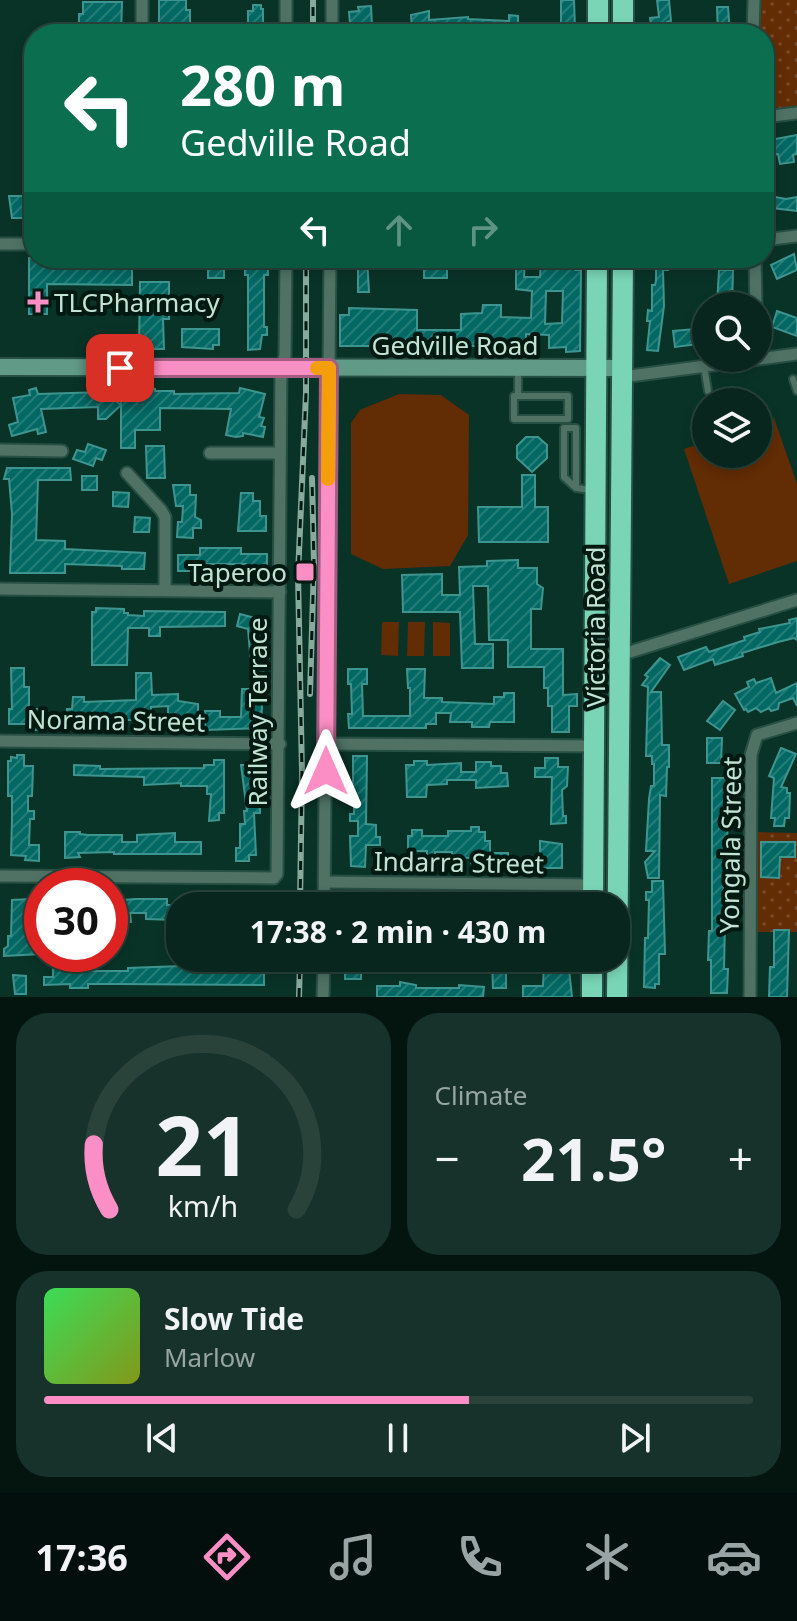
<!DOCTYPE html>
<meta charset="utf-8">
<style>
:root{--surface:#08261d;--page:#16322a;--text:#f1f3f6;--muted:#98a5a4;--line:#29433b;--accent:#fb8fc5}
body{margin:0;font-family:"Noto Sans",sans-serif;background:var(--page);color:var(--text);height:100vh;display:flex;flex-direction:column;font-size:30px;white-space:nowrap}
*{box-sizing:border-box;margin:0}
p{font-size:26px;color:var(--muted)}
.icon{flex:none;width:44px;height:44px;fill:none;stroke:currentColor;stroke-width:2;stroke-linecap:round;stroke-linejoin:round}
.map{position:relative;height:997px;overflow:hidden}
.side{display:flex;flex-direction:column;gap:16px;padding:16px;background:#041510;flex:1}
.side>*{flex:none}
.hud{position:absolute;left:24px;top:24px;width:750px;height:244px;border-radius:32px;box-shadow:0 4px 12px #0003,0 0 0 2px var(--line);background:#0b6e4f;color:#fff;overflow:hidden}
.fabs{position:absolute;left:692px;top:292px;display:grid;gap:16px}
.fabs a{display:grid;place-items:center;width:80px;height:80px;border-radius:50%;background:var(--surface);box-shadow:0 4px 12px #0003,0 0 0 2px var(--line);font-size:40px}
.speed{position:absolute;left:24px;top:868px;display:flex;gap:16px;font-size:40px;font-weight:700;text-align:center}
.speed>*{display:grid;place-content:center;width:104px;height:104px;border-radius:50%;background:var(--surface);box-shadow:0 4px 12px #0003,0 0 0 2px var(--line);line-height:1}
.speed .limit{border:12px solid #d22;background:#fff;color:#111}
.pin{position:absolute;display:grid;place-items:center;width:68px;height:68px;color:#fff;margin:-34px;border-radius:16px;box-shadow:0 4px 12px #0006}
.me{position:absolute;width:88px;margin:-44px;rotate:0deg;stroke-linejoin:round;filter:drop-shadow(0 0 6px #0008)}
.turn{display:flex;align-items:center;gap:28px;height:168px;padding:0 24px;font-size:36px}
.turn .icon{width:104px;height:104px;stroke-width:2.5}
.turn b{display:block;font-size:56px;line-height:68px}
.lanes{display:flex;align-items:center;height:76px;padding:0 24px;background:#0003;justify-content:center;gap:40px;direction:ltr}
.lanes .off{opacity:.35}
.big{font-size:60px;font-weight:700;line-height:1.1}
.side .tile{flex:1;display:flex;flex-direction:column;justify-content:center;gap:12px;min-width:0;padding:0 28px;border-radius:32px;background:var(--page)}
.side .dial{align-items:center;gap:0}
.dial svg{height:208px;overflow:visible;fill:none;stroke:var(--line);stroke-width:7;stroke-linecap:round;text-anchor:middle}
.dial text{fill:var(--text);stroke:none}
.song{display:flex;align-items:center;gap:24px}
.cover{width:96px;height:96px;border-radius:12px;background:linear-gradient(135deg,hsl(130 70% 55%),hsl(70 70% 35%))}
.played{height:8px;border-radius:4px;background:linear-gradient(90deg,var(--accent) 60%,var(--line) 60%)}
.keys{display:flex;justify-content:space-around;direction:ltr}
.heat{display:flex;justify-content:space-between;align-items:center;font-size:44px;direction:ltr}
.side .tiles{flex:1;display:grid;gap:16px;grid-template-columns:1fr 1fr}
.tile:last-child{grid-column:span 2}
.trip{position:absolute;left:166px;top:892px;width:464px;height:80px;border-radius:32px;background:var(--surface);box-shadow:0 4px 12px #0003,0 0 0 2px var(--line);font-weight:700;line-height:80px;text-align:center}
.tab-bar{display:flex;height:128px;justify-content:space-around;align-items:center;background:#030f0c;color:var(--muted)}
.tab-bar .icon{width:56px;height:56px}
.tab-bar .active{color:var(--accent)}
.tab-bar b{font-size:36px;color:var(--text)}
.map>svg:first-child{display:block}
.park{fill:url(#park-dots)}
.pitch{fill:#622c05}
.building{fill:url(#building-hatch);stroke:#3e958f;stroke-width:2;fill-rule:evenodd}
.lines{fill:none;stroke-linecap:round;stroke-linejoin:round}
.lane-casing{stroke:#274f43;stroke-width:10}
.street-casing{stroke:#274f43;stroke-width:15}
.secondary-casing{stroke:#274f43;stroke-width:20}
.highway-casing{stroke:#274f43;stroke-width:24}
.lane{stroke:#4f7265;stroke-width:6}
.street{stroke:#4f7265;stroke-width:11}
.secondary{stroke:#619a86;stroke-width:16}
.highway{stroke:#79d5b6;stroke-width:20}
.rail-casing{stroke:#86ab9d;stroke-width:6}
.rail{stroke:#001911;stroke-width:3;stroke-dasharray:9;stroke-linecap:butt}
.route-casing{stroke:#a35d80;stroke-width:20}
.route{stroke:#fb8fc5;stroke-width:14}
.slow{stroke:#f59e0b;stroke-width:14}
.poi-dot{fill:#fb8fc5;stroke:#001911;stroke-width:3}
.labels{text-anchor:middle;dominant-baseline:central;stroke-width:8;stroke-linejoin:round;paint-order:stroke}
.poi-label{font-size:26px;fill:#c0e3d5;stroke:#001911;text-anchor:start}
.street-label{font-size:26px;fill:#c0e3d5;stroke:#001911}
</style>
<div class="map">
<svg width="797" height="997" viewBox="0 0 797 997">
<defs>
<pattern id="park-dots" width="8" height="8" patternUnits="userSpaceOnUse" patternTransform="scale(2)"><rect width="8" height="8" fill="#622c05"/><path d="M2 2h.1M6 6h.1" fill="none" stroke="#774a29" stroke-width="1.8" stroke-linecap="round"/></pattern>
<pattern id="building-hatch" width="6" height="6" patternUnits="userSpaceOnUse" patternTransform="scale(2)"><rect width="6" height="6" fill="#026863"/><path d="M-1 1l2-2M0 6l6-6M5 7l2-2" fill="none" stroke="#257d78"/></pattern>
</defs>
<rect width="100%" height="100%" fill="#0a3327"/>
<g class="park">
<path d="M760,0H797V109L764,113V34H760Z"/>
<path d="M757,832L797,833V932H755Z"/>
</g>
<g class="pitch">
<path d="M399,394L441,395L469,415L468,535L450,566L383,569L351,554V423L360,410Z"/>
<path d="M774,418L797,484V561L729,584L684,449L706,442V454H758V424Z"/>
<path d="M382,622H399L398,656L381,655Z"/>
<path d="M408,622H425L424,656H407Z"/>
<path d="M433,622L450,623V656H433Z"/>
</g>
<g class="building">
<path d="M159,0H186V10H190V26H201V34H159Z"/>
<path d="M561,0H574L575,29H572V34H561Z"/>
<path d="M657,0H669L671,21L667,22L668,32L657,33L656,25L651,26L650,18L659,17Z"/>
<path d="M83,2H122L121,34H98V23H79V14H83Z"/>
<path d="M253,5H261V9H263V34H248V11H253Z"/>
<path d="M371,6L372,25L405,27V34H343V24H350L349,12L359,11L358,7Z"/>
<path d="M717,7H728L730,34H718Z"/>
<path d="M429,11V20L468,17V19L509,21V15L518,16V26L547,28V34H421V29H412L411,15Z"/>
<path d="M34,76V107H30V122H34V134H23L24,77Z"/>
<path d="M797,135V154L793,155L794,162L780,164L778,154L764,156V141Z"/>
<path d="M764,195L786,199L797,197V211L764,207Z"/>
<path d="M9,196H23V206H34V218H12Z"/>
<path d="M794,254L797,270L777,279L771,265Z"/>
<path d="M29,258L132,260V285L47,284V314H29Z"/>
<path d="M254,258H265V265H268V275H264V327H267V335H262L260,349L248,350V275H245V266H255Z"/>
<path d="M358,258H367L369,292H358Z"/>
<path d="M424,258H525L524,277H540L541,258H575V270H581L580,351L566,352V347L549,348V335L526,334V345L421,347V340H399V346H340V315H349V308L417,310V330H461V314L482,313L483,305H501V317L531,318L532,291L516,289V266L476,269V266H447V278H424ZM546,291H563L562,323L545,324Z"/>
<path d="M656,258H668V270H663L664,306L658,351L647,350L650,321H647L648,310L652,311V285H655L656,281Z"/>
<path d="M217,262H224V278H208V269H212Z"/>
<path d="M719,270H733L732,306H717Z"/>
<path d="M140,282H169V319H163L164,349H139Z"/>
<path d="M777,311L797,318V336L772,327Z"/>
<path d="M706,328V343L675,347L673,331Z"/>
<path d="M182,329H219V345H213V349L182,347Z"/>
<path d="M121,385L155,389V391H174V394L239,393L240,388L265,394L259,417L264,418L261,426L265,427L263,437L243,433V436L236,437L226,435L231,409L160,408V430H135V448H121V405L106,419H98V407L41,409L46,432L38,434L37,429L12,436L9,425L18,422L13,398L30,395L29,390L36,388L38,394L104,392L121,405Z"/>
<path d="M526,437H538L547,445V458L532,472L517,458V446Z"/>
<path d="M88,444L106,450L102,460L96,458L93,466L73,459L77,450L85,452Z"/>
<path d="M146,446H164L165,478H147Z"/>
<path d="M7,468H70L71,480H38L36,540L65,541V549L145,553L144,569H122V566L65,564V573H10L12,514L9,479H4Z"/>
<path d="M522,475H535V507H548V542H479L478,507H522Z"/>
<rect x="82" y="476" width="15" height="14"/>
<path d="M173,485H190V495H196L195,517L201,520V528H193V538L177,537L178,522H182L183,506H176Z"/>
<path d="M113,492L129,493L128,507L113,506Z"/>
<path d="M241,493H253V501H260V516H266V531H238Z"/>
<path d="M135,517L150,518L149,532H134Z"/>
<path d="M200,548H241V554H267V575L246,574V564H198V571H178V555H200Z"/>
<path d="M518,560V568H537V584L543,588L541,609H531V649H563V695L577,694V706H569V732H552V706H548V688H544V667H508V640H489L488,586H473L475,644H493V668H462L460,612H403L402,575L442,574V595H460L459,567L487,566V561Z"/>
<path d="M96,608L124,609V613H128V615L144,616V611L225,612V626L160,627V636H149V628H128L127,665H92V612H96Z"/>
<path d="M240,614L262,620L257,640H262L263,646H269V658L264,659L261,728L205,730V711H220V717H241L242,689H253L248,629L237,626Z"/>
<path d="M797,618V640L794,638L778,642L742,653L743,656L715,665L713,659L684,670L678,657L706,647L709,652L745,640L744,637L760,632L759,629L790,623L789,620Z"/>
<path d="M660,658L670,665L651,692H661L662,745H669V767H667L666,796L660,795L659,878H648L645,862L655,851H646L649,799L651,786H654V764H652V756H646L648,687L642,685L648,677L645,675Z"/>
<path d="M11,668H24V687H29V709H42V730H31V724H9V709H12Z"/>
<path d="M348,669H367V684H362L363,716H410V688H408L407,669H425L424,698H442V702L494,704V697H504V693H514V722H490L489,727H472V722H450L451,713H436V724H426V728H349L348,714H352L351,684H348Z"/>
<path d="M136,673H151L152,695L178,694V701L198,704V717L168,718V706L151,707V724H135V720H104V718H67V709H72L73,697H84V702L136,700Z"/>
<path d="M771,678L776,693L797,683V706L793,698L779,703L778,709L771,711L769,708L761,712L756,708L748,712L746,709L744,710L735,694L749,687L747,682L754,679L756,683Z"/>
<path d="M723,701L735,710L720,730L707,721Z"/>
<path d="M707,738H722L721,763H707Z"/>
<path d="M781,748L796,754L781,787L787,788V793H790L789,818H785L784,826H774L775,818H771L774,778L769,776Z"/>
<path d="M17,755H24V766H33L32,796H28V811H34V819H30L29,845H39V861L25,860L26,856L11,855L12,820V796H8V761H11V757L17,758Z"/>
<path d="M353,756H367L366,824L376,825V837H380V845H366L365,867L351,866L350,836H358V821H350V814H354V799H349V783H353Z"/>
<path d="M545,758H558V767H568L567,786L562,790L563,816H566V823L551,824L552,777H535V768H545Z"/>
<path d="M261,759L260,813H254L256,855H249V861H236V848H240V824H245L244,811H247L241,765H251V760Z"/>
<path d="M214,760H224V813H219V820L209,821L211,794H207V786H181V783L144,785V777L74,775V765L100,766V769L204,768V765H214Z"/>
<path d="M414,761H427V765L461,763V772H476V762H491V766H501V773H507L508,786L476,788V780H447V784L427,785L426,797H407L406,765H414Z"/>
<path d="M712,778H729L726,880H724L723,894H729L728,920H725L724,969H728L727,993H711V960H708L709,931H712Z"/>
<path d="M471,827H479V832H485V841H490V853H508V865L471,863V858L452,857V852H435V858H427V851H408V836H412V830H422V836H448V831H471Z"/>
<path d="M65,832H80V834L88,835H122V842H137V835L175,833V842H201V854H114V852L78,853L80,857L65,858Z"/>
<path d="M540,841L562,844V868H540Z"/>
<path d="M761,842H795V857H780L779,878L761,877Z"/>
<path d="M652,881H663L665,954H659V984H655V988L644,987L645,938H648L649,900H646V892H652Z"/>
<path d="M30,899V909H25L27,937H42V954L4,956V949L8,946V936H11L12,900Z"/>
<path d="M135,899H167V905H174V920L146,919V913H130L131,922H115V909L124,908V900Z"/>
<path d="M774,930H789L787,997H769L770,967H774Z"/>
<path d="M53,954H64V970L84,971H128V968L181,966L264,967V985L117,984H88V988H70V984L44,985V977H53Z"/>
<rect x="345" y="959" width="16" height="20"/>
<path d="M568,960L572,997H523V986H543L544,961Z"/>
<path d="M506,963V988H493L492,964Z"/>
<path d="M13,975L26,976V994H15Z"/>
<path d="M400,982L416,985V988H459V985L484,987L483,997H377V986H400Z"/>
</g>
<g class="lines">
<defs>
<g id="lane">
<path d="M704,366L708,391"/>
<path d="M518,369V396H568V419H514V396H518"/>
<path d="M793,379L797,391"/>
<path d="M576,488V428H564V477L576,488L591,490"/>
</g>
<g id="street">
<path d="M286,0V34"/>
<path d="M142,34V0"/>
<path d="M332,34V0"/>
<path d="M753,34L754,0"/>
<path d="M764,117L797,113"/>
<path d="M764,240L797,236"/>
<path d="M0,244H34"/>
<path d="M755,258L756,306"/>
<path d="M623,369L630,376L797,354"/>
<path d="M0,450L62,451"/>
<path d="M210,453H280"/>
<path d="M127,473L161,510L165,517V590"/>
<path d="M0,589L280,592"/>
<path d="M595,656L620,655L797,600"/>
<path d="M0,741L280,744"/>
<path d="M326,744L594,746"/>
<path d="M0,876L274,878L277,874L281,368L285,356L286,258"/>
<path d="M325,882L593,885"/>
<path d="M324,906L330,258"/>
<path d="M323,997L324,958"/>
<path d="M750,997L751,755L757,735L797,723"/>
</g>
<path id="secondary" d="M0,367L622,368"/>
<g id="highway">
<path d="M598,0V34"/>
<path d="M623,34V0"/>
<path d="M593,906L597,258"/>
<path d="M592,997V958"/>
<path d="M617,997L623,258"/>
</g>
</defs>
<use href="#lane" class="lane-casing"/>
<use href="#street" class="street-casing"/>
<use href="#secondary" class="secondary-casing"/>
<use href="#highway" class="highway-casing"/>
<use href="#lane" class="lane"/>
<use href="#street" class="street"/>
<use href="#secondary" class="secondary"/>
<use href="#highway" class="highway"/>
<defs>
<g id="rail">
<path d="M313,34V0"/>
<path d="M310,694L314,563L312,478"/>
<path d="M300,906L302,772L298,575L306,393V258"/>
<path d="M299,997L300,958"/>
</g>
</defs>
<use href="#rail" class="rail-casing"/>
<use href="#rail" class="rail"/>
</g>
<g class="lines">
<defs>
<path id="route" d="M120,368H329L326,771"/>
</defs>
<use href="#route" class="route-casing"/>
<use href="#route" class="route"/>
<path class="slow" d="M317,368H329L328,479"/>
</g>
<g class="poi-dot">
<path d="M34 290h8v8h8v8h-8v8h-8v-8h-8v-8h8z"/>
<rect x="295" y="562" width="20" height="20" rx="4"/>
</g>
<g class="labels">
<g class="poi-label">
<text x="54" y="302">TLCPharmacy</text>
<text x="287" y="572" text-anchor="end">Taperoo</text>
</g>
<g class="street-label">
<text x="455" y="345">Gedville Road</text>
<text transform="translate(595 627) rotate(-90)">Victoria Road</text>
<text transform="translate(257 712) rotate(-90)">Railway Terrace</text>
<text transform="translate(116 720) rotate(1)">Norama Street</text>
<text transform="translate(730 845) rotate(-89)">Yongala Street</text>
<text transform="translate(459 862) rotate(1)">Indarra Street</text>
</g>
</g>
</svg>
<div class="fabs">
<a><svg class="icon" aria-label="search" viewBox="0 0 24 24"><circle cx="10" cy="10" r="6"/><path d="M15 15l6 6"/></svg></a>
<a><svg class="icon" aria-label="layers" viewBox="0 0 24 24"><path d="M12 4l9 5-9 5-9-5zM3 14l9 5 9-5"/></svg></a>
</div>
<div class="speed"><div class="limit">30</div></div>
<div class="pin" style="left:120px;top:368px;background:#d93025"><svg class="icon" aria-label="arrive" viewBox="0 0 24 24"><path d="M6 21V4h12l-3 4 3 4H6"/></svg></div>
<svg class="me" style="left:326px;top:771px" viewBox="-20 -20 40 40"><path d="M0-17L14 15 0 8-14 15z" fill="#fb8fc5" stroke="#fff" stroke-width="4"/></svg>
<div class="trip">17:38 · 2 min · 430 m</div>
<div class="hud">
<div class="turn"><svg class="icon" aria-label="left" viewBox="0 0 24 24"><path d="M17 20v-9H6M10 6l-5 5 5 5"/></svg><div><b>280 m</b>Gedville Road</div></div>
<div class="lanes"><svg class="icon" aria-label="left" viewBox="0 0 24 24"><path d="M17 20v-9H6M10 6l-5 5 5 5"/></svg><svg class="icon off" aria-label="ahead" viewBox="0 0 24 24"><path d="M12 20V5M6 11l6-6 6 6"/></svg><svg class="icon off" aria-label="right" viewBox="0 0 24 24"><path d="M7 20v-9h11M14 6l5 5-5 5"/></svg></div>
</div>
</div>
<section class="side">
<div class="tiles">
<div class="tile dial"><svg viewBox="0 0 100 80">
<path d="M14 69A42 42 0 1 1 86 69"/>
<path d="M14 69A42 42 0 0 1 8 44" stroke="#fb8fc5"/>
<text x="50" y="56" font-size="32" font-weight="700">21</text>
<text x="50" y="72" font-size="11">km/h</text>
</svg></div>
<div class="tile"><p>Climate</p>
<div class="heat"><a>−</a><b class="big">21.5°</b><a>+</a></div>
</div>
<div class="tile">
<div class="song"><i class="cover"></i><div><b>Slow Tide</b><p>Marlow</p></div></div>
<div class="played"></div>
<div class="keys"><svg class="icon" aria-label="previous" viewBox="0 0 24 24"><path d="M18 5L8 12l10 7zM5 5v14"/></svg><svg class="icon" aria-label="pause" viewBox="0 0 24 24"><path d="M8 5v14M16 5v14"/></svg><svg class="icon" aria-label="next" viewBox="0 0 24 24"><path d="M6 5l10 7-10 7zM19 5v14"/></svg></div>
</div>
</div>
</section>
<nav class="tab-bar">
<b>17:36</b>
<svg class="icon active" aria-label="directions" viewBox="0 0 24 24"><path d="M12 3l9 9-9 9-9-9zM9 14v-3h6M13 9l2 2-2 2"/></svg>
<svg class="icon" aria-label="music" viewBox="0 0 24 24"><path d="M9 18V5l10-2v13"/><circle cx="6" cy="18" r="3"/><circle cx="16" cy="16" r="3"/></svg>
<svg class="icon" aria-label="phone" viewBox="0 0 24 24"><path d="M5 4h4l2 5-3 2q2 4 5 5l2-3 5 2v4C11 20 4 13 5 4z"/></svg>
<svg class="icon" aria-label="climate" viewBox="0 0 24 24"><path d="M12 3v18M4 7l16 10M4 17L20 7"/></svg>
<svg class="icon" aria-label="car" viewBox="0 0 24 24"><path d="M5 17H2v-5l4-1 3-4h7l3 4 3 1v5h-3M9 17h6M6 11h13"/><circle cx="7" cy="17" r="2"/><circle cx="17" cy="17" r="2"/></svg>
</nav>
